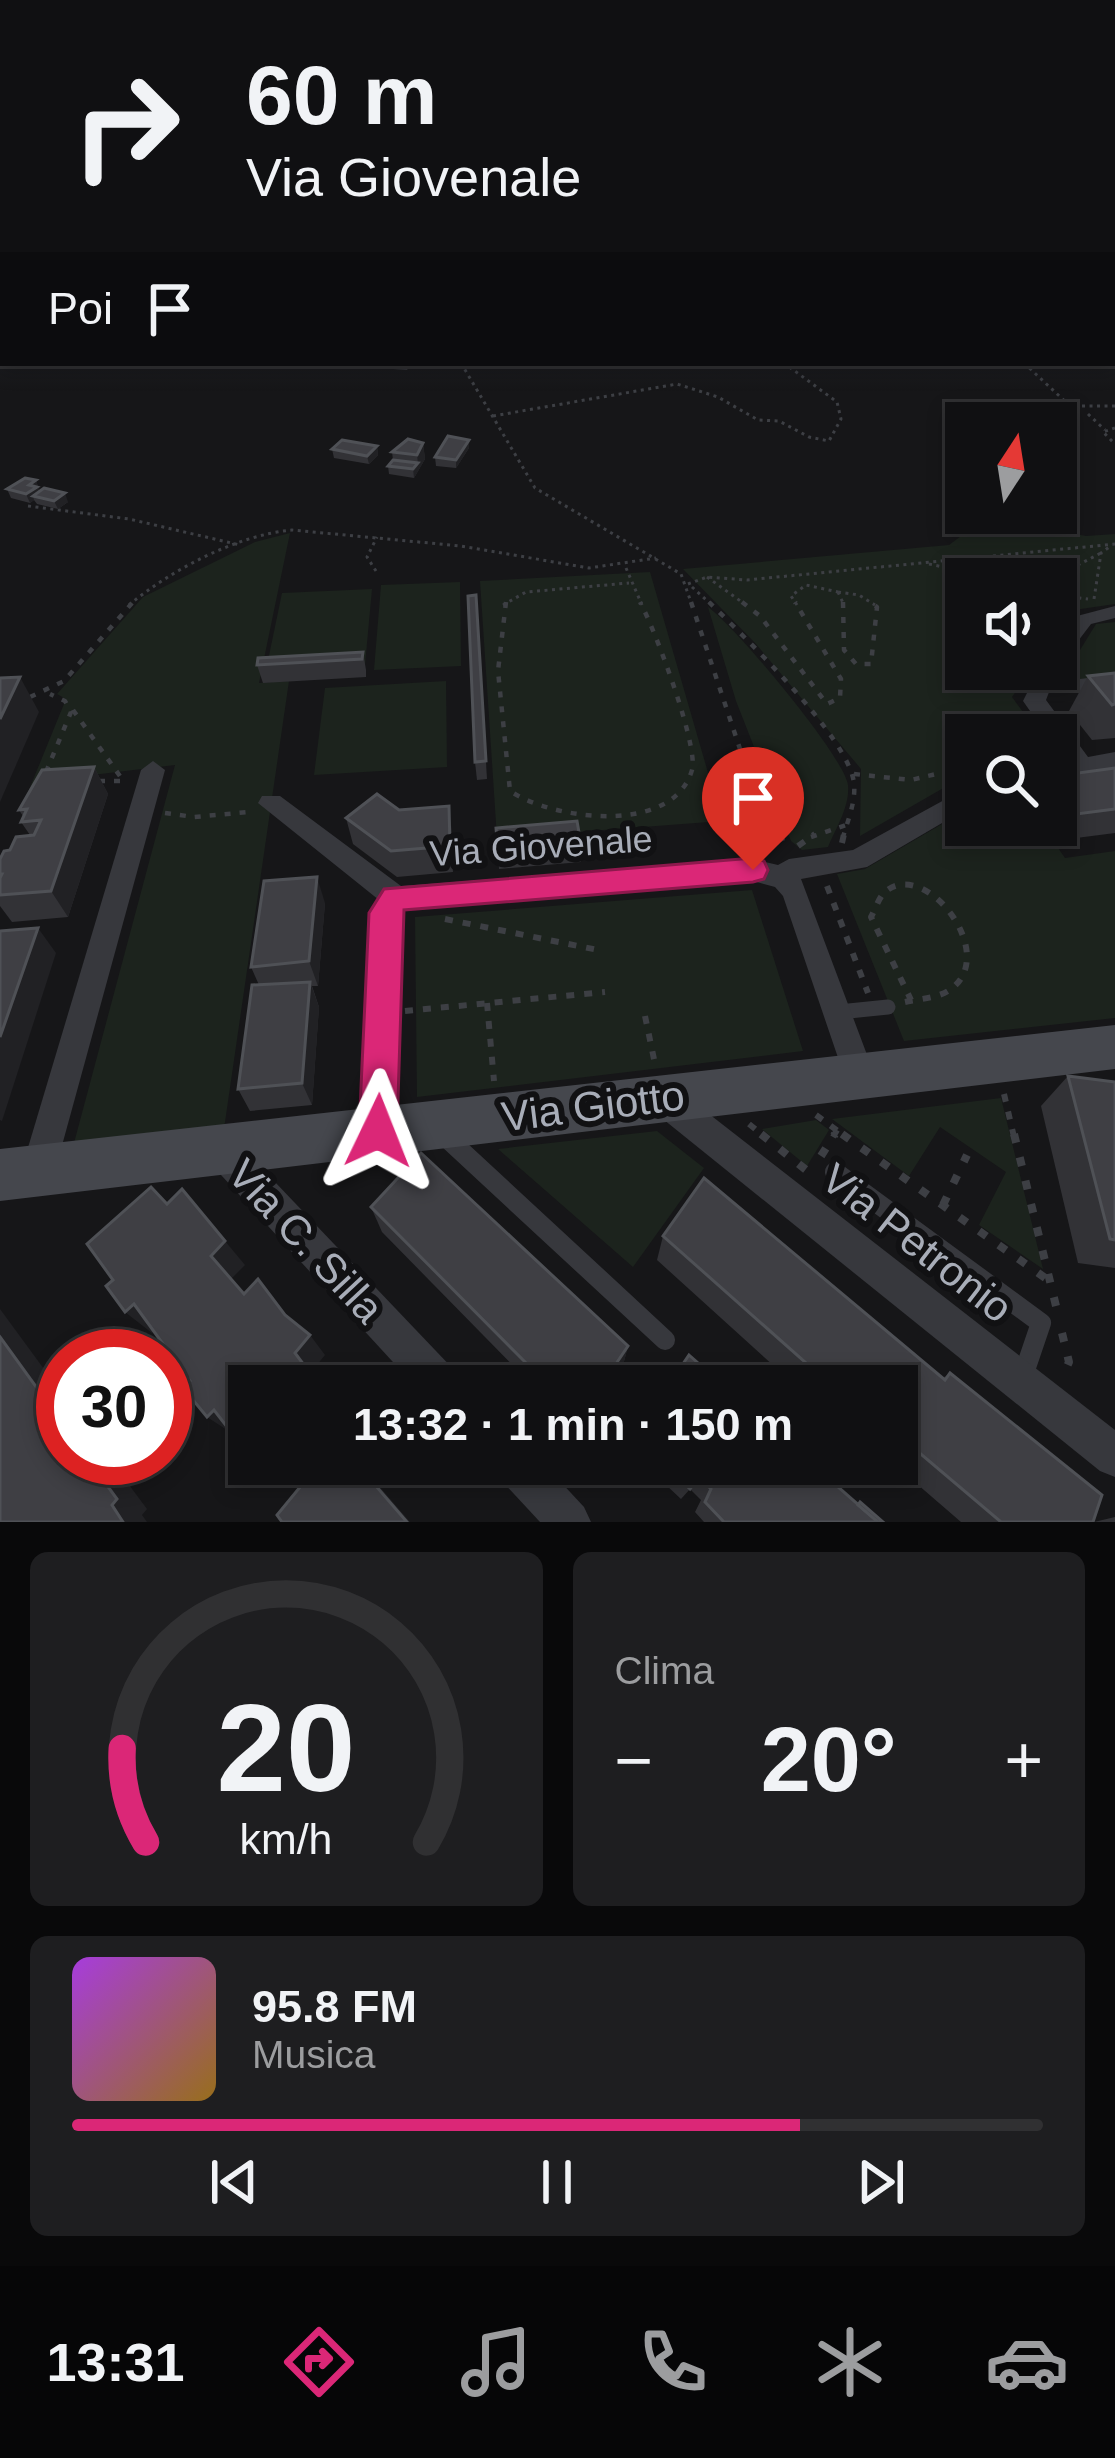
<!DOCTYPE html>
<html lang="it">
<meta charset="utf-8">
<style>
:root{--surface:#101012;--page:#1e1e20;--text:#f1f3f6;--muted:#9c9d9f;--line:#303032;--accent:#db2777}
body{margin:0;font-family:Arial,sans-serif;background:var(--page);color:var(--text);height:100vh;display:flex;flex-direction:column;font-size:45px;white-space:nowrap}
*{box-sizing:border-box;margin:0}
p{font-size:39px;color:var(--muted)}
.icon{flex:none;width:66px;height:66px;fill:none;stroke:currentColor;stroke-width:2;stroke-linecap:round;stroke-linejoin:round}
.map{position:relative;height:1522px;overflow:hidden}
.side{display:flex;flex-direction:column;gap:30px;padding:30px;background:#09090a;flex:1}
.side>*{flex:none}
.top-card{position:absolute;left:0px;top:0px;width:1116px;height:366px;box-shadow:0 6px 18px #0003,0 0 0 3px var(--line);background:#101012;color:var(--text);overflow:hidden}
.needle{width:78px;rotate:12deg}
.tools{position:absolute;left:945px;top:402px;display:grid;gap:24px}
.tools a{display:grid;place-items:center;width:132px;height:132px;border-radius:0px;background:var(--surface);box-shadow:0 6px 18px #0003,0 0 0 3px var(--line);font-size:60px}
.speed{position:absolute;left:36px;top:1329px;display:flex;gap:24px;font-size:60px;font-weight:700;text-align:center}
.speed>*{display:grid;place-content:center;width:156px;height:156px;border-radius:50%;background:var(--surface);box-shadow:0 6px 18px #0003,0 0 0 3px var(--line);line-height:1}
.speed .limit{border:18px solid #d22;background:#fff;color:#111}
.pin{position:absolute;display:grid;place-items:center;width:102px;height:102px;color:#fff;margin:-123px -51px;border-radius:50% 50% 50% 0;rotate:-45deg;box-shadow:0 0 12px #0007}
.pin .icon{rotate:45deg}
.me{position:absolute;width:132px;margin:-66px;rotate:2deg;stroke-linejoin:round;filter:drop-shadow(0 0 9px #0008)}
.turn{display:flex;align-items:center;gap:42px;height:252px;padding:0 48px;font-size:54px}
.turn .icon{width:156px;height:156px;stroke-width:2.5}
.turn b{display:block;font-size:84px;line-height:102px}
.then{display:flex;align-items:center;height:114px;padding:0 48px;background:#0003;gap:24px;font-size:45px}
.big{font-size:90px;font-weight:700;line-height:1.1}
.side .card{flex:1;display:flex;flex-direction:column;justify-content:center;gap:18px;min-width:0;padding:0 42px;border-radius:18px;background:var(--page)}
.side .dial{align-items:center;gap:0}
.dial svg{height:312px;overflow:visible;fill:none;stroke:var(--line);stroke-width:7;stroke-linecap:round;text-anchor:middle}
.dial text{fill:var(--text);stroke:none}
.song{display:flex;align-items:center;gap:36px}
.cover{width:144px;height:144px;border-radius:18px;background:linear-gradient(135deg,hsl(280 70% 55%),hsl(40 70% 35%))}
.played{height:12px;border-radius:6px;background:linear-gradient(90deg,var(--accent) 75%,var(--line) 75%)}
.keys{display:flex;justify-content:space-around;direction:ltr}
.heat{display:flex;justify-content:space-between;align-items:center;font-size:66px;direction:ltr}
.side .tiles{flex:1;display:grid;gap:30px;grid-template-columns:1fr 1fr}
.card:last-child{grid-column:span 2}
.trip{position:absolute;left:228px;top:1365px;width:690px;height:120px;border-radius:0px;background:var(--surface);box-shadow:0 6px 18px #0003,0 0 0 3px var(--line);font-weight:700;line-height:120px;text-align:center}
.tab-bar{display:flex;height:192px;justify-content:space-around;align-items:center;background:#060607;color:var(--muted)}
.tab-bar .icon{width:84px;height:84px}
.tab-bar .current{color:var(--accent)}
.tab-bar b{font-size:54px;color:var(--text)}
.map>svg:first-child{display:block}
.green{fill:#1c231d}
.lines{fill:none;stroke-linecap:round;stroke-linejoin:round}
.path-far3{stroke:#3d3f44;stroke-width:3;stroke-dasharray:3 4.5;stroke-linecap:butt}
.path-far2{stroke:#3d3f44;stroke-width:4.5;stroke-dasharray:6 9;stroke-linecap:butt}
.path-far1{stroke:#3d3f44;stroke-width:6;stroke-dasharray:8 10;stroke-linecap:butt}
.path{stroke:#3d3f44;stroke-width:8;stroke-dasharray:9 15;stroke-linecap:butt}
.lane-far2{stroke:#37383d;stroke-width:12}
.lane-far1{stroke:#37383d;stroke-width:15}
.lane{stroke:#37383d;stroke-width:20}
.street{fill:#37383d;fill-rule:evenodd}
.secondary{fill:#45474d;fill-rule:evenodd}
.wall{fill:#323236}
.shaded-wall{fill:#212124}
.building{fill:#3f3f44;stroke:#4f5156;stroke-width:3}
.route{fill:#db2777;stroke:#8e194d;stroke-width:3}
.labels{text-anchor:middle;dominant-baseline:central;stroke-width:12;stroke-linejoin:round;paint-order:stroke}
.street-label{font-size:36px;fill:#a8adb8;stroke:#111113}
.near-street-label{font-size:42px;fill:#a8adb8;stroke:#111113}
</style>
<div class="map">
<svg width="1115" height="1522" viewBox="0 0 1115 1522">
<rect width="100%" height="100%" fill="#161618"/>
<g class="green">
<path d="M1045,528L1086,536L1115,534V604L1074,610L1056,635V579H966V669H1031L1012,697L1040,735H966V775L860,836L861,769L756,644L683,569L949,545L961,536Z"/>
<path d="M290,533L259,683L289,681L224,1129L74,1143L175,765L84,776L22,807L66,699L57,694L143,597L255,542Z"/>
<path d="M650,572L722,821L497,838L480,581Z"/>
<path d="M460,582L461,666L374,670L381,585Z"/>
<path d="M372,589L365,665L266,670L282,593Z"/>
<path d="M708,607C735,626 844,756 848,785C850,806 836,828 828,847L802,850L791,841L736,701Z"/>
<path d="M1115,622V677L1061,681L1096,624Z"/>
<path d="M446,681L447,767L314,775L325,688Z"/>
<path d="M966,810V825H1042L1065,858L1115,851V1018L904,1041L837,874L865,869Z"/>
<path d="M752,890L803,1051L417,1097L415,917Z"/>
<path d="M1001,1098L1043,1269L979,1225L1006,1172L940,1127L909,1176L832,1119Z"/>
<path d="M816,1120L829,1130L807,1166L762,1129Z"/>
<path d="M657,1131L704,1168L633,1267L498,1149Z"/>
</g>
<g class="lines">
<g class="path-far3">
<path d="M461,363L535,488L681,574L692,605"/>
<path d="M1024,363L1070,406H1115"/>
<path d="M1088,414L1105,430"/>
<path d="M493,416L677,384L718,397L758,420L779,421L809,437L829,441L841,419L837,402L784,363"/>
<path d="M1115,428L1103,432L1115,444"/>
<path d="M28,506L129,519L240,545"/>
<path d="M929,564L999,579"/>
<path d="M626,568L642,605"/>
<path d="M376,571L367,557L377,537"/>
<path d="M707,577L746,605"/>
<path d="M1051,579L1101,553"/>
<path d="M688,584L707,577L747,580L1115,544"/>
<path d="M692,587L712,605"/>
<path d="M838,592L859,595L875,605"/>
<path d="M838,592L844,605"/>
<path d="M1056,595L1088,599"/>
<path d="M1094,599L1101,553L1112,545"/>
<path d="M129,605C171,570 237,535 292,530L461,546L589,568L656,558"/>
<path d="M503,605L526,592L629,583"/>
<path d="M797,605L791,596L806,585L838,592"/>
</g>
<g class="path-far2">
<path d="M506,602L498,671L510,791C553,820 673,836 692,770C699,746 654,627 640,602"/>
<path d="M691,602L745,764L780,837"/>
<path d="M709,602C744,637 848,736 854,783C856,801 848,820 843,837"/>
<path d="M742,602L760,616L827,704L840,698L841,679L795,602"/>
<path d="M843,602L844,650L856,664H871L877,607L870,602"/>
<path d="M30,697L64,681L133,602"/>
<path d="M73,710L122,779"/>
<path d="M46,772L71,712L65,701L50,694"/>
<path d="M854,774L911,780L966,767"/>
<path d="M99,781H123"/>
<path d="M165,813L194,817L249,812"/>
<path d="M811,837L846,825"/>
</g>
<g class="path-far1">
<path d="M779,834L786,849"/>
<path d="M842,843L844,834"/>
<path d="M798,846L815,834"/>
<path d="M827,886L868,993"/>
<path d="M445,919L598,950"/>
<path d="M905,1002C919,999 939,998 951,989C1000,953 924,857 885,892C879,897 875,910 871,917L911,1000"/>
<path d="M487,1003L494,1081"/>
<path d="M405,1011L605,992"/>
<path d="M645,1016L655,1064"/>
<path d="M1004,1094L1014,1137"/>
<path d="M816,1115L846,1137"/>
<path d="M749,1124L765,1137"/>
<path d="M833,1137L837,1130"/>
</g>
<g class="path">
<path d="M761,1134L810,1173"/>
<path d="M842,1134L1051,1282"/>
<path d="M1014,1134L1057,1310"/>
<path d="M821,1156L835,1134"/>
<path d="M943,1205L967,1155"/>
<path d="M1062,1333L1069,1362L1064,1373"/>
</g>
<path class="lane-far2" d="M1042,681L1063,687L1115,681"/>
<path class="lane-far1" d="M839,1012L888,1007"/>
<g class="lane">
<path d="M447,1138L665,1340"/>
<path d="M835,1172L1041,1323L1023,1376"/>
</g>
<g class="street">
<path d="M3,213V220L0,221V214Z"/>
<path d="M1115,606V618L1091,624L1059,666L1046,700L1088,757L1115,752V770L1056,780V762L1065,761L1056,748V735H1047L1023,701L1039,669H1056V645L1077,616Z"/>
<path d="M153,761L165,770L55,1171L50,1183L38,1188L26,1183L21,1171L141,770Z"/>
<path d="M966,788V809L867,867L801,879L875,1076L870,1087L859,1091L848,1087L783,896L775,887L753,881L404,909L399,916L395,1131L390,1143L378,1148L366,1143L361,1131L371,913L379,900L258,803L262,796H280L401,886L753,859L778,865L789,859L853,850Z"/>
<path d="M665,1084L677,1089L1115,1430V1477L1100,1471L653,1111L649,1100L653,1089Z"/>
<path d="M222,1134L234,1139L456,1372L462,1386H415L210,1163L205,1151L210,1139Z"/>
<path d="M494,1464H544L584,1507L591,1522H540L500,1479Z"/>
</g>
<path class="secondary" d="M1115,1025V1069L0,1201V1149Z"/>
</g>
<g class="wall">
<path d="M364,363H411V364L407,370L365,367Z"/>
<path d="M469,440V448L456,468L436,466L435,457Z"/>
<path d="M423,443L425,459L414,478L389,474L388,466L393,460L392,452Z"/>
<path d="M377,446L378,455L369,464L334,458L332,449Z"/>
<path d="M36,480L39,491L68,502L58,509L37,504L34,500L30,503L11,498L7,489Z"/>
<path d="M476,595L487,779L477,780L475,762Z"/>
<path d="M363,652L366,670V677L263,683L257,665Z"/>
<path d="M1115,673V738L1092,740L1069,711L1088,676Z"/>
<path d="M94,767L108,794L68,917L12,922L0,906V859L30,835L21,822L23,816L19,810Z"/>
<path d="M1115,768V833L1053,841L1042,825H1056V776Z"/>
<path d="M399,810L452,833L453,872L397,877L353,844L346,818Z"/>
<path d="M745,813L767,827L764,836L753,837L752,849L738,850L735,838L737,829H745L743,821Z"/>
<path d="M496,828L581,844V862L499,869Z"/>
<path d="M325,903L318,986H312L319,1007L312,1105L250,1111L238,1089L259,985L251,967Z"/>
<path d="M1068,1076L1115,1082V1268L1078,1263L1041,1106Z"/>
<path d="M371,1207L628,1346L623,1365L609,1386H533L382,1232Z"/>
<path d="M663,1236L943,1378L950,1373L1093,1522H961L895,1465L888,1469L882,1464H897V1386H796L657,1260Z"/>
<path d="M653,1464H812L856,1503L860,1502L883,1522H704L695,1512L701,1500L690,1489L681,1499L650,1470Z"/>
<path d="M1115,1517V1522H1094Z"/>
</g>
<g class="shaded-wall">
<path d="M469,440V448L456,468V460Z"/>
<path d="M423,443L425,459L414,478L413,469L418,464L417,455Z"/>
<path d="M377,446L378,455L369,464L367,456Z"/>
<path d="M36,480L41,495L33,496L34,500L30,503L26,494L29,485Z"/>
<path d="M65,493L68,502L58,509L54,501Z"/>
<path d="M20,677L39,712L0,802V719Z"/>
<path d="M94,767L108,794L68,917L51,891Z"/>
<path d="M449,806L452,833L453,872L450,846Z"/>
<path d="M317,877L325,903L318,986L309,961Z"/>
<path d="M38,928L56,953L2,1121L0,1120V1037Z"/>
<path d="M310,982L319,1007L312,1105L302,1083Z"/>
<path d="M225,1241L245,1265L231,1279L211,1256Z"/>
<path d="M134,1304L160,1325L152,1333L125,1312Z"/>
<path d="M0,1309L63,1395V1424L0,1337Z"/>
<path d="M310,1335L325,1355L311,1372L322,1386H306L295,1353Z"/>
<path d="M628,1346L623,1365L609,1386H601Z"/>
<path d="M214,1410L230,1432L207,1417Z"/>
<path d="M87,1458H109L147,1509L142,1515L147,1522H123L112,1505Z"/>
<path d="M357,1464H360L410,1522H407Z"/>
</g>
<g class="building">
<path d="M448,436L469,440L456,460L435,457Z"/>
<path d="M408,439L423,443L417,455L392,452Z"/>
<path d="M342,440L377,446L367,456L332,449Z"/>
<path d="M393,460L418,463L413,469L388,466Z"/>
<path d="M25,478L36,480L29,485L37,487L26,494L7,489Z"/>
<path d="M44,488L65,493L54,501L33,496Z"/>
<path d="M476,595L486,761L475,762L468,596Z"/>
<path d="M363,652L362,659L257,665L258,658Z"/>
<path d="M1115,673V704L1112,705L1088,676Z"/>
<path d="M20,677L0,719V678Z"/>
<path d="M94,767L51,891L0,895V878L2,874H0V859L4,851L10,850L16,837L34,835L41,820L21,822L27,809L19,810L42,770Z"/>
<path d="M1115,768V809L1069,815L1056,796V776Z"/>
<path d="M377,794L399,810L449,806L450,846L391,851L346,818Z"/>
<path d="M761,811L767,827L750,829L754,840L740,841L737,829L750,828L745,813Z"/>
<path d="M577,821L581,844L498,851L496,828Z"/>
<path d="M317,877L309,961L251,967L264,881Z"/>
<path d="M38,928L0,1037V931Z"/>
<path d="M310,982L302,1083L238,1089L252,985Z"/>
<path d="M1068,1076L1115,1082V1240L1110,1239Z"/>
<path d="M421,1153L628,1346L601,1386H549L371,1207Z"/>
<path d="M704,1178L945,1380L950,1373L1102,1495L1093,1522H1001L915,1449L911,1456L897,1444V1386H832L663,1236Z"/>
<path d="M151,1187L167,1204L182,1189L225,1241L211,1256L244,1294L258,1279L285,1315L310,1335L295,1353L313,1377L306,1386H249L248,1454L214,1410L207,1417L184,1389L190,1381L134,1304L125,1312L106,1286L113,1280L87,1244Z"/>
<path d="M0,1337L63,1424V1458H87L117,1499L112,1505L123,1522H0Z"/>
<path d="M689,1355L724,1386H668Z"/>
<path d="M319,1464H357L407,1522H282L277,1515Z"/>
<path d="M664,1464H812L878,1522H724L705,1502L711,1489L699,1477L690,1489Z"/>
<path d="M860,1502L883,1522H878L858,1505Z"/>
</g>
<linearGradient id="sky" x2="0" y2="1"><stop stop-color="#0c0c0d"/><stop offset="0.46" stop-color="#363c48"/><stop offset="1" stop-color="#363c48" stop-opacity="0"/></linearGradient>
<rect width="1115" height="391" fill="url(#sky)"/>
<path class="route" d="M753,858L764,861L768,870L764,879L753,882L404,910L397,1131L391,1144L378,1150L365,1144L359,1131L369,913L384,889Z"/>
<g class="labels">
<g class="street-label">
<text transform="translate(541 846) rotate(-4)">Via Giovenale</text>
</g>
<g class="near-street-label">
<text transform="translate(593 1106) rotate(-7)">Via Giotto</text>
<text transform="translate(306 1241) rotate(47)">Via C. Silla</text>
<text transform="translate(917 1243) rotate(38)">Via Petronio</text>
</g>
</g>
</svg>
<div class="tools">
<a><svg class="needle" viewBox="-14 -14 28 28"><path d="M0-13l5 13h-10z" fill="#e53935"/><path d="M0 13l5-13h-10z" fill="#9c9d9f"/></svg></a>
<a><svg class="icon" aria-label="sound" viewBox="0 0 24 24"><path d="M4 9h4l5-4v14l-5-4H4zM17 9q2 3 0 6"/></svg></a>
<a><svg class="icon" aria-label="search" viewBox="0 0 24 24"><circle cx="10" cy="10" r="6"/><path d="M15 15l6 6"/></svg></a>
</div>
<div class="speed"><div class="limit">30</div></div>
<div class="pin" style="left:753px;top:870px;background:#d93025"><svg class="icon" aria-label="arrive" viewBox="0 0 24 24"><path d="M6 21V4h12l-3 4 3 4H6"/></svg></div>
<svg class="me" style="left:378px;top:1131px" viewBox="-20 -20 40 40"><path d="M0-17L14 15 0 8-14 15z" fill="#db2777" stroke="#fff" stroke-width="4"/></svg>
<div class="trip">13:32 · 1 min · 150 m</div>
<div class="top-card">
<div class="turn"><svg class="icon" aria-label="right" viewBox="0 0 24 24"><path d="M7 20v-9h11M14 6l5 5-5 5"/></svg><div><b>60 m</b>Via Giovenale</div></div>
<div class="then">Poi<svg class="icon" aria-label="arrive" viewBox="0 0 24 24"><path d="M6 21V4h12l-3 4 3 4H6"/></svg></div>
</div>
</div>
<section class="side">
<div class="tiles">
<div class="card dial"><svg viewBox="0 0 100 80">
<path d="M14 69A42 42 0 1 1 86 69"/>
<path d="M14 69A42 42 0 0 1 8 45" stroke="#db2777"/>
<text x="50" y="56" font-size="32" font-weight="700">20</text>
<text x="50" y="72" font-size="11">km/h</text>
</svg></div>
<div class="card"><p>Clima</p>
<div class="heat"><a>−</a><b class="big">20°</b><a>+</a></div>
</div>
<div class="card">
<div class="song"><i class="cover"></i><div><b>95.8 FM</b><p>Musica</p></div></div>
<div class="played"></div>
<div class="keys"><svg class="icon" aria-label="previous" viewBox="0 0 24 24"><path d="M18 5L8 12l10 7zM5 5v14"/></svg><svg class="icon" aria-label="pause" viewBox="0 0 24 24"><path d="M8 5v14M16 5v14"/></svg><svg class="icon" aria-label="next" viewBox="0 0 24 24"><path d="M6 5l10 7-10 7zM19 5v14"/></svg></div>
</div>
</div>
</section>
<nav class="tab-bar">
<b>13:31</b>
<svg class="icon current" aria-label="directions" viewBox="0 0 24 24"><path d="M12 3l9 9-9 9-9-9zM9 14v-3h6M13 9l2 2-2 2"/></svg>
<svg class="icon" aria-label="music" viewBox="0 0 24 24"><path d="M9 18V5l10-2v13"/><circle cx="6" cy="18" r="3"/><circle cx="16" cy="16" r="3"/></svg>
<svg class="icon" aria-label="phone" viewBox="0 0 24 24"><path d="M5 4h4l2 5-3 2q2 4 5 5l2-3 5 2v4C11 20 4 13 5 4z"/></svg>
<svg class="icon" aria-label="climate" viewBox="0 0 24 24"><path d="M12 3v18M4 7l16 10M4 17L20 7"/></svg>
<svg class="icon" aria-label="car" viewBox="0 0 24 24"><path d="M5 17H2v-5l4-1 3-4h7l3 4 3 1v5h-3M9 17h6M6 11h13"/><circle cx="7" cy="17" r="2"/><circle cx="17" cy="17" r="2"/></svg>
</nav>
